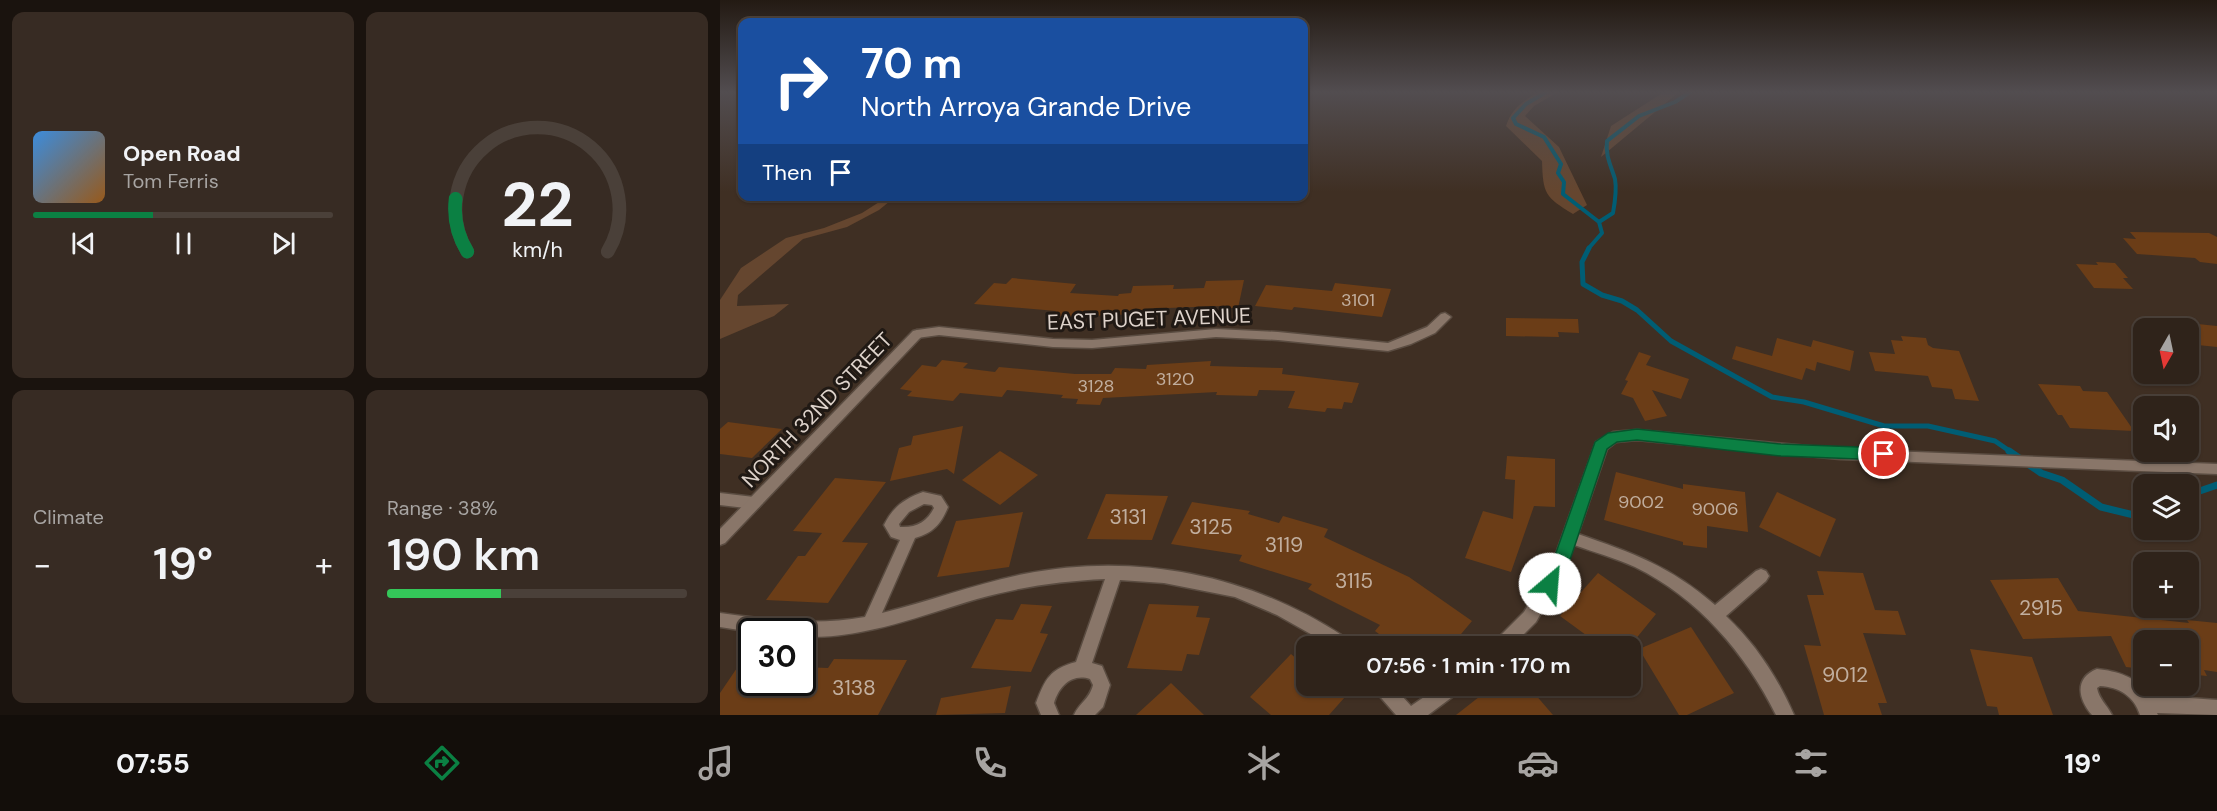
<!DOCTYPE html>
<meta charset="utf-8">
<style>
:root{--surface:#2f231a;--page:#372b23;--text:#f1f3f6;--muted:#a7a4a2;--line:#4a4039;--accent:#0b8043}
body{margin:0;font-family:"DM Sans",sans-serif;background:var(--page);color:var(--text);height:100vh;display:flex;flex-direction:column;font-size:22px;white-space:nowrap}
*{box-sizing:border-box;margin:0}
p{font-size:20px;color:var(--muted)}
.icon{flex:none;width:33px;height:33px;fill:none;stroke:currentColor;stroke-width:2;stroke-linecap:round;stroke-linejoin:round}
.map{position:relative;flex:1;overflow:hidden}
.side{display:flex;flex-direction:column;gap:12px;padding:12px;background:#1a130e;width:720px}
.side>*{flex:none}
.hud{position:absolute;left:18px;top:18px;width:570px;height:183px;border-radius:12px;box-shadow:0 2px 4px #0004,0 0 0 2px var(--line);background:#1a4fa0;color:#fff;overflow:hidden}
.needle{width:39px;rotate:189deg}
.controls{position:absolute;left:1413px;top:318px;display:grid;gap:12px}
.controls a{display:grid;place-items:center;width:66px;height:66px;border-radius:12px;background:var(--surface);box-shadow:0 2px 4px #0004,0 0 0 2px var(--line);font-size:30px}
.speed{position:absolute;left:18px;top:618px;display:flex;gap:12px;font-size:30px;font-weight:700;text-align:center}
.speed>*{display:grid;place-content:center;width:78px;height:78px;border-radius:50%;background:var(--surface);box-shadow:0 2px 4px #0004,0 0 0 2px var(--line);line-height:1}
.speed .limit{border:3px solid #111;border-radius:9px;background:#fff;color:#111}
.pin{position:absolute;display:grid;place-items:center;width:51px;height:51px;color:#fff;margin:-26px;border:3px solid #fff;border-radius:50%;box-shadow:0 2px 6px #0007}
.me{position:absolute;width:66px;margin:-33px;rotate:27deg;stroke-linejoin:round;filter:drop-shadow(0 0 4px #0008)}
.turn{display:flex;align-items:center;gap:21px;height:126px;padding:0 24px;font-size:27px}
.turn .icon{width:78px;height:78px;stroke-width:2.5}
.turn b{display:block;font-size:42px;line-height:51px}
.then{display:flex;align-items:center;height:57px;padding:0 24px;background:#0003;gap:12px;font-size:22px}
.big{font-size:45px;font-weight:600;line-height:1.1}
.side .card{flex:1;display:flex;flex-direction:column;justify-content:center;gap:9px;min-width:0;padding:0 21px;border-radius:12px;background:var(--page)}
.side .dial{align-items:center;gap:0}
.dial svg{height:156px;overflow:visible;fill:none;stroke:var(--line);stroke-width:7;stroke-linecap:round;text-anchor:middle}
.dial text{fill:var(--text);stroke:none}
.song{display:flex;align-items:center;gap:18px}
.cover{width:72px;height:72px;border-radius:9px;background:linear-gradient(135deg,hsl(210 70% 55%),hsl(30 70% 35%))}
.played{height:6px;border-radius:3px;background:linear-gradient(90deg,var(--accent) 40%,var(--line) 40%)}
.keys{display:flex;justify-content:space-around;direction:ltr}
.heat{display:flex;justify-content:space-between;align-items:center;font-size:33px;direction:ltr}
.charge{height:9px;border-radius:4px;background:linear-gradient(90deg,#34c759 38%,var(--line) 0)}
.side .tiles{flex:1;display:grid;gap:12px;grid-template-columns:repeat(2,1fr)}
.trip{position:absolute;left:576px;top:636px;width:345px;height:60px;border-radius:12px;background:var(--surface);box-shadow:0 2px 4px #0004,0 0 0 2px var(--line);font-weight:600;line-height:60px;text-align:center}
.tab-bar{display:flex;height:96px;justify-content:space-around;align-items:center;background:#130e0a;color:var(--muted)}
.tab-bar .icon{width:42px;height:42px}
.tab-bar .current{color:var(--accent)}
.tab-bar b{font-size:27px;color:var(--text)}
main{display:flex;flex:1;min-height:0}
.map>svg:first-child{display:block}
.green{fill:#65462f}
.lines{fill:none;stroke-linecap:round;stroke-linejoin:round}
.stream-far2{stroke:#005d74;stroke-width:4}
.stream-far1{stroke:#005d74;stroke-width:5}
.stream{stroke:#005d74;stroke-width:7}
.building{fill:#6b3d17}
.minor-casing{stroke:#5a4c41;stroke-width:3}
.tertiary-casing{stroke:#5a4c41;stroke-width:3}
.minor{fill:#897669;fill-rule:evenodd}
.tertiary{fill:#897669;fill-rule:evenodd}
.route{fill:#0b8043;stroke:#07532c;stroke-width:1.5}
.labels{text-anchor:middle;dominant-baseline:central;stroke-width:6;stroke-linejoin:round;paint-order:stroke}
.number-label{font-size:18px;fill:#c1ae9e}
.street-label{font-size:21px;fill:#ded3cb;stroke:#201914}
.near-number-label{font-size:21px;fill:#c1ae9e}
</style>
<main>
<section class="side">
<div class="tiles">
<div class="card">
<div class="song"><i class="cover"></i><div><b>Open Road</b><p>Tom Ferris</p></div></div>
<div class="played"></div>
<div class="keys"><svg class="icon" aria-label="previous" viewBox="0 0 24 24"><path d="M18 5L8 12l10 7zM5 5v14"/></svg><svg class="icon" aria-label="pause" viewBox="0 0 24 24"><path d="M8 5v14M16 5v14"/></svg><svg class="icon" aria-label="next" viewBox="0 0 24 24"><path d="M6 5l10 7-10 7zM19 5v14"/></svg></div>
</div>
<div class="card dial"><svg viewBox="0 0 100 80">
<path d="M14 69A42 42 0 1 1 86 69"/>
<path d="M14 69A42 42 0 0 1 8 42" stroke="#0b8043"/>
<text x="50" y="56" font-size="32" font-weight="700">22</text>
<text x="50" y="72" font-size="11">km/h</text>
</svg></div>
<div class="card"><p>Climate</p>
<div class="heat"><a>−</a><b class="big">19°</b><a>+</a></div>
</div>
<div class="card"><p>Range · 38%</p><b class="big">190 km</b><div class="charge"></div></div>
</div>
</section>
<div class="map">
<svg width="1497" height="715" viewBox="0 0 1497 715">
<rect width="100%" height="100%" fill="#3f2f23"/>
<g class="green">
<path d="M818,92H838L814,106L805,116L839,147L867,205L853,214C825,197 823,194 822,161L786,126C792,108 802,102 818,92Z"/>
<path d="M944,92H959L881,157L891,126Z"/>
<path d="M167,197H175L159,210L127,227L83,239L18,295L17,306L69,304L54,316L0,339V300L21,268L66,238L104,228L142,213Z"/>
</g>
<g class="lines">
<g class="stream-far2">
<path d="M826,92L806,104L793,118L796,124L824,137L841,164L838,173L844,182L843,194L879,222L882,233L868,249"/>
<path d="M879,222L893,213C895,202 897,190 895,179C891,166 885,155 887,141L919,116L955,102L970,92"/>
</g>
<path class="stream-far1" d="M869,248L862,262L863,284L882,295L902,301L917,310L951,341L1052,397L1084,402L1164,426H1208L1275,441L1291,452"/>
<g class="stream">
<path d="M1289,451L1321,473L1342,480L1381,507L1418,516L1424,514"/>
<path d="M1468,495L1497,485"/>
</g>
</g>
<g class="building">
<path d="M1410,232L1489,233L1497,237V264L1480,262L1475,258L1417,254L1403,238L1416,239Z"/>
<path d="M1376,262L1395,263L1408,278H1403L1413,289L1374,288L1356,264L1378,265Z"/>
<path d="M292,278L356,284L350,293L398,296L399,294L411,293L413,286L454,285L453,289L484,288L486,281L524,280L518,308H500V306L447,308L445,313L368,316L366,318L332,316L336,311L254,304L274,283L286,284Z"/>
<path d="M615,283L671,289L662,317L574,307L572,310L535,306L546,285L612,291Z"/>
<path d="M786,318L858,319L859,333L838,332L839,337L786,336Z"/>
<path d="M1468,323L1497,326V347L1468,344Z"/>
<path d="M1181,336L1206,338L1208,345L1213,348L1239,351L1259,401L1235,399L1232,389L1212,387L1208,376L1155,371L1149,352L1175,354L1171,340L1183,341Z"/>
<path d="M1057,338L1091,347L1093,340L1134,351L1130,371L1097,362L1095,371L1086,368L1082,380L1012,359L1016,346L1052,356Z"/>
<path d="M919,352L931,356L926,365L969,379L961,399L932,390L947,416L925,421L913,398L901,394L908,381L905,380Z"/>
<path d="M222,360L248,363L243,368L275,372L279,367L355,374H391L395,368L426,369L427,365L491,361L490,366L563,368L562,374L639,383L632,403L624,402L622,409L607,408L605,412L568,408L575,391L539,390L537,396L496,395L497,392L383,398L380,405L356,404L358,399L341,398L343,395L287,390L282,397L240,393L233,401L187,396L192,391L180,389L202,365L216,367Z"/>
<path d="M1318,384L1360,386L1363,391L1387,392L1414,431L1350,428L1342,415H1338Z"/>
<path d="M8,422L62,429L32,458L0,454V429Z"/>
<path d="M243,426L234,474L227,469L170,481L179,448L191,445L193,436Z"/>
<path d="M280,451L318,475L280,505L242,480Z"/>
<path d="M787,456L835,459V507L814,506L791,572L745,558L763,511L793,519L795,480L785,479Z"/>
<path d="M896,472L963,489V484L1025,492L1028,532L987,526V548L963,545V542L884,520Z"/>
<path d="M115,478L166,482L122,542L148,543L108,603L46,600L78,556H85L102,533L73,531Z"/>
<path d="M1057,492L1116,519L1100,557L1039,527Z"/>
<path d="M386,494L448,496L432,540L367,539Z"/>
<path d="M472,502L530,511L528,514L559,523L563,516L608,529L604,537L689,577L752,621L731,646H675L655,631L660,625L588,589L592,584L519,561L522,555L451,544Z"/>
<path d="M303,512L289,567L217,577L236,521Z"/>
<path d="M1097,571L1143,573L1155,610L1178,611L1186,635L1143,633L1167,703H1158L1162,715H1104L1084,645L1101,646L1087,595H1104Z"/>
<path d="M878,573L936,614L910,646H881L840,616Z"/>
<path d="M1338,578L1358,611L1469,623L1467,620L1497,623V672L1484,670L1487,676L1468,674V640H1424V669L1406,667L1391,636L1303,639L1270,580Z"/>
<path d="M301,604L332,606L320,633L328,634L311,672L251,668L276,619L293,620Z"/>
<path d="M429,604L479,606L476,617L490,618L479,655L467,654L462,671L407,668Z"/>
<path d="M971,627L1014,693L967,715H959L919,649Z"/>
<path d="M1250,649L1312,657L1333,715H1279L1277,707L1267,706Z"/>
<path d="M571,654L586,667V686H610L625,697L609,715H551L530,697Z"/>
<path d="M114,659L187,660L158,715H0V693L19,665H32V682H82V667L108,668Z"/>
<path d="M451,683L484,715H416Z"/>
<path d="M291,686L285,713L216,715L221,698Z"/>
<path d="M773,686H808L833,715H736Z"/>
</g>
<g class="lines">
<defs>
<g id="minor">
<path d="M725,313L731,317L715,333L691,344L668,351L558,340L496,337L372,348L333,347L219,335L197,338L191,334L197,330L219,327L333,339L372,340L496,329L558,332L668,343L707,327L721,314Z"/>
<path d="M917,430L1120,449L1497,464V474L1120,459L917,440L896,442L887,449L858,534C913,553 950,566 995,605L1036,571L1041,569L1046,571L1049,576L1046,581L1006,616C1035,643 1058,678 1074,715H1056C1025,653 978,598 915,567C895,558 874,552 854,545L844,572L816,622L792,646H773L775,641L804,612L832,565L876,442L893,432Z"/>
<path d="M203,492L221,496L228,507C221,524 213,533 195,538L162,613C210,601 256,584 304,574C415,552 528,574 623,636L630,641L632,646H612L557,615L515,597L444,583L400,580L372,663L382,666L390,685L383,707L375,715H354C360,702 369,700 373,685L370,679C352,673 339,686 334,703L339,715H321L316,703C325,679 330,669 356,662L385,579C341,581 299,587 257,599C200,616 143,639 82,637V632H32L0,627V613C49,620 96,626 145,617L180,540L171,537L164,525C173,507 184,499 203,492ZM204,504L212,505L214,508C207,522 196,528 180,527L179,524L189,512Z"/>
<path d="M0,493L34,497L39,499L41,503L39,507L34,509L0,505Z"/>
<path d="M1377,669C1397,671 1417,677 1429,695L1497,700V715L1437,713L1438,715H1420C1414,696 1399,687 1380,686L1377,688C1379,699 1387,705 1392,715H1372C1358,699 1354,678 1377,669Z"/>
<path d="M654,686H673L691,706L720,686H741L739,692L708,715H676L656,692Z"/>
</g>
<path id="tertiary" d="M197,330L201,331L203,334L201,337L5,543L0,545V529L193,331Z"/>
</defs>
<use href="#minor" class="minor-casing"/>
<use href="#tertiary" class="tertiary-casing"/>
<use href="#minor" class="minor"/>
<use href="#tertiary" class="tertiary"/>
</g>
<linearGradient id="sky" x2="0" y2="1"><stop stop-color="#231a13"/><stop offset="0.48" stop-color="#524d50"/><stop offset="1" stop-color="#524d50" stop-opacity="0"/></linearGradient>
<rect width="1497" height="192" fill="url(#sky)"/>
<path class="route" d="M917,429L1061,444L1164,448L1169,450L1172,454L1169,458L1164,460L1061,456L917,440L897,442L887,449L846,572L836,589L830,591L823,589L821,584L832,564L875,442L888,433Z"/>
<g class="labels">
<g class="number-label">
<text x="638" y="300">3101</text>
<text x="455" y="379">3120</text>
<text x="376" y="386">3128</text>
<text x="921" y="502">9002</text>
<text x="995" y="509">9006</text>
</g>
<g class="street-label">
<text transform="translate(429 319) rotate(-2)">EAST PUGET AVENUE</text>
<text transform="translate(97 410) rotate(-46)">NORTH 32ND STREET</text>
</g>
<g class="near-number-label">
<text x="408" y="517">3131</text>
<text x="491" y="527">3125</text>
<text x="564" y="545">3119</text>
<text x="634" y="581">3115</text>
<text x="1321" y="608">2915</text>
<text x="1125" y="675">9012</text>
<text x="134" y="688">3138</text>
</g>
</g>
</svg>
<div class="controls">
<a><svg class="needle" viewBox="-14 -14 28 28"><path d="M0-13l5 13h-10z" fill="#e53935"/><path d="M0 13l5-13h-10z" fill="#a7a4a2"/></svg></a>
<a><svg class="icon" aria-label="sound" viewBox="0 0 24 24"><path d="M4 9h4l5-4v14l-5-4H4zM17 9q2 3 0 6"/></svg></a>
<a><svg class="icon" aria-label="layers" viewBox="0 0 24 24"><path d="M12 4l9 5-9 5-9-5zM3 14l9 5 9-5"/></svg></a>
<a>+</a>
<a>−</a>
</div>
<div class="speed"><div class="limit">30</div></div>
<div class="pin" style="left:1164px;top:454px;background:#d93025"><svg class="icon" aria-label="arrive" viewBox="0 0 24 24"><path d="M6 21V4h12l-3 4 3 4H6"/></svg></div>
<svg class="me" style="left:830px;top:584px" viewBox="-20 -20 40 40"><circle r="19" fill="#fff"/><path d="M0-13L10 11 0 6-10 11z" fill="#0b8043"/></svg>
<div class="trip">07:56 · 1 min · 170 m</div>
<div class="hud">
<div class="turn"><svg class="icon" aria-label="right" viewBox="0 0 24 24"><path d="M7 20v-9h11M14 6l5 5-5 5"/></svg><div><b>70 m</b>North Arroya Grande Drive</div></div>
<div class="then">Then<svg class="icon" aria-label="arrive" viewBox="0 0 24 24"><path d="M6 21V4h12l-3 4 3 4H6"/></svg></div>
</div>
</div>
</main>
<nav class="tab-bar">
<b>07:55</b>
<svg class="icon current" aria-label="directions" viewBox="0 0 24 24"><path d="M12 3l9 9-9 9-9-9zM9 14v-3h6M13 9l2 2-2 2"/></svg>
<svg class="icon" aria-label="music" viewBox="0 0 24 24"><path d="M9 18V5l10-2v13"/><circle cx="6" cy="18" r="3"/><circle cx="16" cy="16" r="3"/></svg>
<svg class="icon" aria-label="phone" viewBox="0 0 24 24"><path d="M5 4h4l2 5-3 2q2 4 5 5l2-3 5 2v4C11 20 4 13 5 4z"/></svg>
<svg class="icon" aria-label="climate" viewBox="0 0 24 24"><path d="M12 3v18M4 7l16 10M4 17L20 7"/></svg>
<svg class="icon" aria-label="car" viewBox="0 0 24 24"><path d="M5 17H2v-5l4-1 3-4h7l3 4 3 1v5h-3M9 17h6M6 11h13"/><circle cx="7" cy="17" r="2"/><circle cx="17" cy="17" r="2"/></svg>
<svg class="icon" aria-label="filters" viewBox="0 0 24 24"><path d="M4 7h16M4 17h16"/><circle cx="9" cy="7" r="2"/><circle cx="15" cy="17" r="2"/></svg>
<b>19°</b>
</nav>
